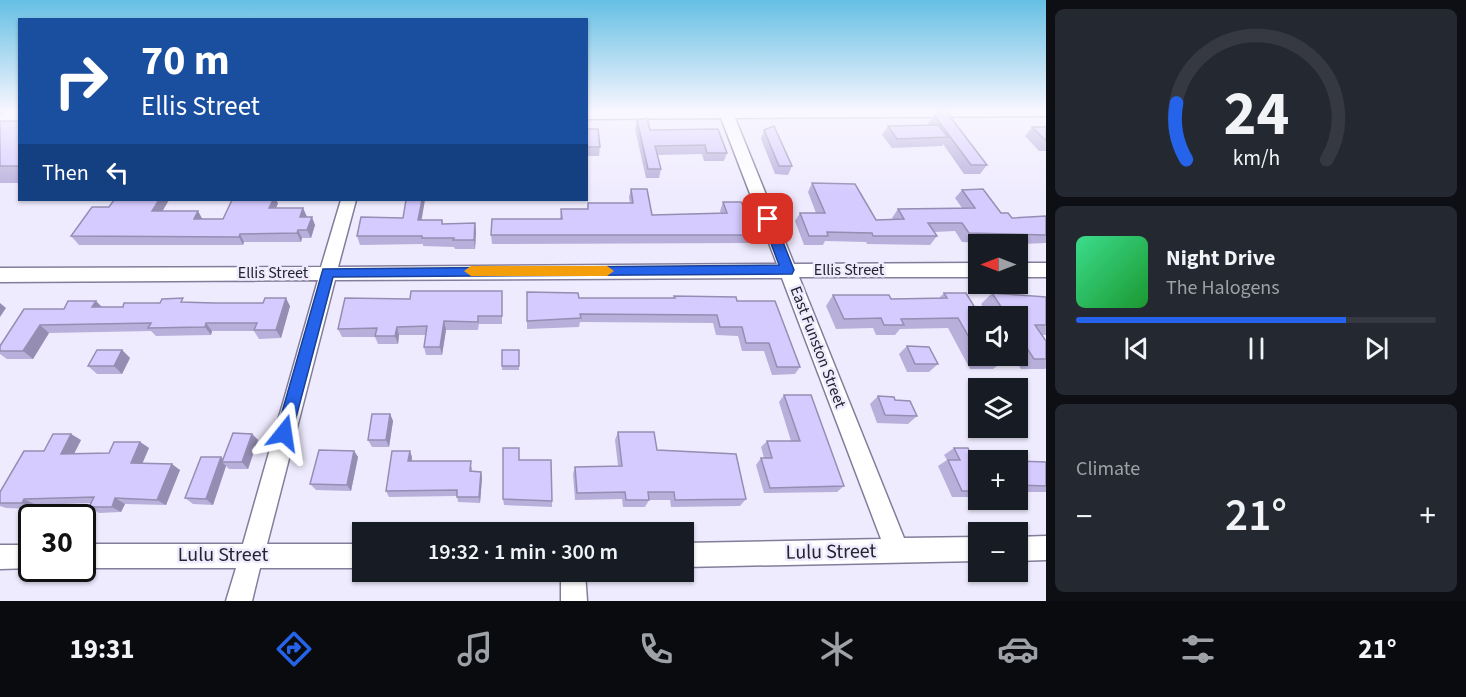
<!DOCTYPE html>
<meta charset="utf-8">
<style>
:root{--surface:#171b24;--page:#242831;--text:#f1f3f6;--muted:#9ea1a6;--line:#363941;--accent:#2563eb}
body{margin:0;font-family:"Source Sans 3",sans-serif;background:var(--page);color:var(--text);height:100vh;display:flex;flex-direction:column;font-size:22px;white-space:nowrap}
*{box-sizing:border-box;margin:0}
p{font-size:20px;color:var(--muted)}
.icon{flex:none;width:33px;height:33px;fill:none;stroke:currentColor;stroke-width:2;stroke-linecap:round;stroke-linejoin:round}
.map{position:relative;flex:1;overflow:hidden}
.drawer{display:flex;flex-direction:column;gap:9px;padding:9px;background:#0d0f14;width:420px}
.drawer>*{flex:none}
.guide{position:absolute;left:18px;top:18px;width:570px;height:183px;border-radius:0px;box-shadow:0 2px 4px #0004;background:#1a4fa0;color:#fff;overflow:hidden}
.needle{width:39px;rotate:270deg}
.fabs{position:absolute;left:968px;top:234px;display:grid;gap:12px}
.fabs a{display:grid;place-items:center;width:60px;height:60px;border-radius:0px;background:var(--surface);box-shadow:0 2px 4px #0004;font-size:30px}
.speed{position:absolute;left:18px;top:504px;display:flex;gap:12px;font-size:30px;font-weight:700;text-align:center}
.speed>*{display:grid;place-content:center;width:78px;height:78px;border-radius:50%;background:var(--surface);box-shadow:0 2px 4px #0004;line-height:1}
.speed .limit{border:3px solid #111;border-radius:9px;background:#fff;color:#111}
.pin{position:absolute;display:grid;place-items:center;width:51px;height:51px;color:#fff;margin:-26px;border-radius:12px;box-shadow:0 3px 9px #0006}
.me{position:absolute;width:66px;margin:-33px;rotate:15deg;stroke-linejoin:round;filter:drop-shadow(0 0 4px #0008)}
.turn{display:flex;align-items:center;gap:21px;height:126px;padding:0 24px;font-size:27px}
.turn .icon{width:78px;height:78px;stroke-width:2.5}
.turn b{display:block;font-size:42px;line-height:51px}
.then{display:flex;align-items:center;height:57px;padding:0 24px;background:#0003;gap:12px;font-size:22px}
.big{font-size:45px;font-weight:600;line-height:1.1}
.drawer .card{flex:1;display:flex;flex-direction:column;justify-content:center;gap:9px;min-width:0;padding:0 21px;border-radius:9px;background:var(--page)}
.drawer .dial{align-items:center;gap:0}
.dial svg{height:156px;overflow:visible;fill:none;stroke:var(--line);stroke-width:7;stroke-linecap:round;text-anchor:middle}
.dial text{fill:var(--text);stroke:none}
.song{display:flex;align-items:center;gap:18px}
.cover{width:72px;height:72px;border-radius:9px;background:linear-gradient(135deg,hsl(150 70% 55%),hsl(130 70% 35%))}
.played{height:6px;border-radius:3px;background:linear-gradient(90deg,var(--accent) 75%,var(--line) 75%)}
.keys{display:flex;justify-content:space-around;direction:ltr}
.heat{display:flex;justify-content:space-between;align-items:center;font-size:33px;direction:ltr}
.trip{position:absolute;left:352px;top:522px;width:342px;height:60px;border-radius:0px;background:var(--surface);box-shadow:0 2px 4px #0004;font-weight:600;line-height:60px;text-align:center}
.dock{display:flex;height:96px;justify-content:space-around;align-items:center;background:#090b0e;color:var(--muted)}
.dock .icon{width:42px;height:42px}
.dock .on{color:var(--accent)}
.dock b{font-size:27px;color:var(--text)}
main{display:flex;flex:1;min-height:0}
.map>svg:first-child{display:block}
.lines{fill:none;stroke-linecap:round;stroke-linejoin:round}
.street-casing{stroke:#837d9a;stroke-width:3}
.secondary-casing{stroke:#837d9a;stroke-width:2}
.street{fill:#fff;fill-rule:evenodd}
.secondary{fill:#fff;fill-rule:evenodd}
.wall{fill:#b8afdb}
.shaded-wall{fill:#968eb2}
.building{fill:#d6cbff;stroke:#968eb2;stroke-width:1.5}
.route{fill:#2563eb;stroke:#184099;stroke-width:1.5}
.slow{fill:#f59e0b}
.labels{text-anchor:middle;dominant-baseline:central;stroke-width:5;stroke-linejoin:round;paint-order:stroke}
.street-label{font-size:16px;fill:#26232f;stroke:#efebff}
.near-street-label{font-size:20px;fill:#26232f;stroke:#efebff}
</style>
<main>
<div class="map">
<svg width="1046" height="601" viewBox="0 0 1046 601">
<rect width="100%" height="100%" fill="#efebff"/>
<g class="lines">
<defs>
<g id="street">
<path d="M1046,110V116L735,118L794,264L978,263V277H799L904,538L978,537V561L684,567V543L881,539L782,278L335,280L267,544H363V568H260L252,601H226L236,568H82V544H243L318,280L0,282V268L321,267L341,200H356L338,267L777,264L721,118L586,119V111Z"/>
<rect x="1017" y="263" width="29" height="14"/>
<path d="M1046,536V560L1017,561V537Z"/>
<path d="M0,545H32V568H34L0,569Z"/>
<path d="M561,572H585L587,601H561Z"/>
</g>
<path id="secondary" d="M8,110H20V119L7,130L0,132V116Z"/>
</defs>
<use href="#street" class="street-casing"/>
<use href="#secondary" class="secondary-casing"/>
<use href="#street" class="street"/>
<use href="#secondary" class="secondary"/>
</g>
<g class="wall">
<path d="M934,115L987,165L980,174H964L943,144L942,146L892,148L882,135L888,126L929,125L928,124Z"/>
<path d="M637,120L650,130L727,153L724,161H704L702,154L657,155L661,169L659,178H646L635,129Z"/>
<rect x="0" y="121" width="20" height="62"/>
<path d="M1032,127H1046V151H1039L1025,136Z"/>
<path d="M586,129L600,147L599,156H586Z"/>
<path d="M764,130L792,166L788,175L775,174L761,139Z"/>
<path d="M812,183L876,220L893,219L892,218L898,209L962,208L955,198L962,190L1001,213L1012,218L1046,216V243L1022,244L962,242L955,231L934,232L937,236L930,245L867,244L866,242L825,241L823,245H804L795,221L800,213H816L808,192Z"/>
<path d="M631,189L652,215L721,213L720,211L723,202L757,235L753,243L492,244L491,235L560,219L561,209H587L588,203H630L629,197Z"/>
<path d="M278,203L276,208H303L307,217L315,225L311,238H302L301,242H244L243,245H79L71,236L162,211L202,219H223Z"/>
<path d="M421,220H442L443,224L475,223L476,232L475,249H455L454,247L423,246V244L360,245L357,236Z"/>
<path d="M502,291V324H479L478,330H446L442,355H426L424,347L426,335H399L398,344H378L375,337H342L338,329L410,299Z"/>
<path d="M527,292L579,298H673L674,296L737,301L800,367L795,374L772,375L764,351H742L738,336L716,335L713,323L580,322L579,327L527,329Z"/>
<path d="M944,293L978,316V356H1003L1005,360L993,369H970L948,328L900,329L895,335H876L873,328L836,329L826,306L833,295L891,299L939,298Z"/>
<path d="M992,293L1046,297V335H1042L1046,341V368L1045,369H1021L1013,356H1017V316H989L981,304Z"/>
<path d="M186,302L290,306L281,338L259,339L254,331H212L211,335L156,336L151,331L49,333L33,359H7L0,354V346L64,309L123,307Z"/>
<path d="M907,346L938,364L929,372H907L899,354Z"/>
<path d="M122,350L130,358L122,374H97L88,366Z"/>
<rect x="502" y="350" width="17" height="20"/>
<path d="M784,395L844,486L837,492L764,493L756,465L761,458H764L761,447L767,441H791L779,402Z"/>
<path d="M878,396L895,400L917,416L908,424L877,423L870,404Z"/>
<path d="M390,414L393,421L389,447H372L368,440Z"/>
<path d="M618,432L657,450L746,499L740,506L671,507L670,500H649L645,507H623L622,499L575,500L573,474L575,467L618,466L615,440Z"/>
<path d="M252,434L258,440L248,469H229L226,466L213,505L193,504L185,498L221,457L223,459Z"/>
<path d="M81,440L74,453H109L140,442L149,448L142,463L180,470L166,505L125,504L121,512L99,513L89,507L91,503L36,505L33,509L6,508L0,506V492L44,451Z"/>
<path d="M954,448L973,460H978V497H952L938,466L947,460L944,455Z"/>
<path d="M354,451L358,457L351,491L316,490L310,484Z"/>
<path d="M412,457V461L472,467V471L481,472L482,478L480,503L458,502L457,496L389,497L386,491Z"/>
<path d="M519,460L552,501V507L504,505L503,499Z"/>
<path d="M1017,461L1046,462V492H1017Z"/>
</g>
<g class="shaded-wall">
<path d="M159,200H169L158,219L152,211Z"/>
<path d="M273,200H276L278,203L273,216L269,208Z"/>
<path d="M422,200H425L420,229L418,220Z"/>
<path d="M303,208L307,217L304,225L300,217Z"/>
<path d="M198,211L203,220L194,219Z"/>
<path d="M312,217L315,225L311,238L307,230Z"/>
<path d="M475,223L476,232L475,249L474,240Z"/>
<path d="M298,230L302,238L301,242L297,233Z"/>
<path d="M240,234L244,242L243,245L239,237Z"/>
<path d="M286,298L290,306L281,338L276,330Z"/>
<path d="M96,301L104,309L92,307Z"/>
<path d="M0,303L6,308L0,317Z"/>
<path d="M444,321L446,330L442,355L440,347Z"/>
<path d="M206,323L212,331L211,335L205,327Z"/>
<path d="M40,325L49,333L33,359L23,351Z"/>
<path d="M397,327L399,335L398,344L395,336Z"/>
<path d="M122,350L130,358L122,374L114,366Z"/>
<path d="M390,414L393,421L389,447L386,440Z"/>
<path d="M71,434L81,440L71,460L61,454Z"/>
<path d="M252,434L258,440L248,469L242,462Z"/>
<path d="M140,442L149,448L140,469L131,463Z"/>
<path d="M354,451L358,457L351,491L347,485Z"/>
<path d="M410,451L412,457L411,467L408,461Z"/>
<path d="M221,457L226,462H222L226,466L213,505L206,499Z"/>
<path d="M172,464L180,470L166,505L157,500Z"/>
<path d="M481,472L482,478L480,503L479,497Z"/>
<path d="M115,498L125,504L121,512L112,507Z"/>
<path d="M24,499L36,505L33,509L22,503Z"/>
</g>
<g class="building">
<path d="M945,110L987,165H971L934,115Z"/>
<path d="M647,118L650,130L718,129L727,153H707L705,145L655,146L661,169H648L637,120Z"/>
<rect x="0" y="121" width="20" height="45"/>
<path d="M938,125L948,137L897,139L888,126Z"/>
<path d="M774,126L792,166H779L764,130Z"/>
<path d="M1032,127H1046V141Z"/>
<path d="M586,129H598L600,147H586Z"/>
<path d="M812,183L855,184L876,220L904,219L898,209L975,208L962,190L983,189L1001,213H1008L1012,218L1046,216V235L969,233L962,223H928L937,236H873L872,233L827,232L828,236H809L800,213H825Z"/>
<path d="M631,189H647L652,215L727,213L723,202H741L757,235H491L492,219H562L561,209H588V203H633Z"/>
<path d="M114,200H159L152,211H198L194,219H223L232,200H273L269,208H303L300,217H312L307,230H298L297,233L240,234L239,237L71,236L92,207H109Z"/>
<path d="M406,200H422L418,220H442V224L475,223L474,240H453L454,238H422V236H357L361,217L403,218Z"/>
<path d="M411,291H502V316H478V322L444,321L440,347H424L427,326L397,327L395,336H375L377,328L338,329L345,298L410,299Z"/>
<path d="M527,292L578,293L579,298H675L674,296L736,297L737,301H775L800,367H777L769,343H746L742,327H720L717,315L580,314L581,318L527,321Z"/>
<path d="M944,293H966L980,316H978V353L958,318L901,319L904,325H884L881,318L844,319L833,295H889L891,299L947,298Z"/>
<path d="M992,293L1046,297V325H1035L1046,341V359H1034L1017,333V316H1007Z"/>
<path d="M183,298L181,302L214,303H263L265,298H286L276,330H254L257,323H206L205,327L148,328L151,323L40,325L23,351H0V346L24,309H64L68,301H96L92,307H123L124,303H160L162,299Z"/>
<path d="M907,346L929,347L938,364H915Z"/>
<path d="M97,350H122L114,366H88Z"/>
<rect x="502" y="350" width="17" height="16"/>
<path d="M979,356H1003L1005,360L981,359Z"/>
<path d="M784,395H811L844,486L770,488L761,458H772L767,441H800Z"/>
<path d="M878,396L894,397L895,400L910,401L917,416L885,415Z"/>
<path d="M372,414H390L386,440H368Z"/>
<path d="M618,432H654L657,450L736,454L746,499L675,500L674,492H648L649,500H626L625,492L577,493L575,467L622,466Z"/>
<path d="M233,433L252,434L242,462H222Z"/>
<path d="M53,434H71L61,454L109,453L114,442H140L131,463L172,464L157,500L115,498L112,507H89L94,497L24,499L22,503H0V492L24,451H44Z"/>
<path d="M503,448H519V460H551L552,501L503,499Z"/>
<path d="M954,448H968L973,460H1006H978V491H962L948,460H960Z"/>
<path d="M319,450L354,451L347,485L310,484Z"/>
<path d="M392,451H410L408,461H471L470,471L481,472L479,497H457V490L386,491Z"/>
<path d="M201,457H221L206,499L185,498Z"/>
<path d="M1017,461L1046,462V486L1017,485Z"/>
</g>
<linearGradient id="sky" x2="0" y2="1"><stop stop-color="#65bfe4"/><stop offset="0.57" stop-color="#f8f6ff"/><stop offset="1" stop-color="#f8f6ff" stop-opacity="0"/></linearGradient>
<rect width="1046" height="194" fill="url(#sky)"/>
<path class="route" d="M768,215L774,219L794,270L792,274L333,277L292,433L290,438L284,440L278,438L276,433L323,269L779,265L762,219Z"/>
<path class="slow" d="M471,266H607L614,271L607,276H471L464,271Z"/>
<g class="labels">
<g class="street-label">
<text x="849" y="270">Ellis Street</text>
<text x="273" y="273">Ellis Street</text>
<text transform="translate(818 347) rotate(69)">East Funston Street</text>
</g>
<g class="near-street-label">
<text transform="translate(831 552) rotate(-1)">Lulu Street</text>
<text x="223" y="555">Lulu Street</text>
</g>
</g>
</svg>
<div class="fabs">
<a><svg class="needle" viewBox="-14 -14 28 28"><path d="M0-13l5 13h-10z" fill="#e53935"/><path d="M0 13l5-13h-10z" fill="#9ea1a6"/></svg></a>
<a><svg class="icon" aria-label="sound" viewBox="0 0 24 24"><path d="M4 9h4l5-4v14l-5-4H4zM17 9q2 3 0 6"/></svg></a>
<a><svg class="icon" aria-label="layers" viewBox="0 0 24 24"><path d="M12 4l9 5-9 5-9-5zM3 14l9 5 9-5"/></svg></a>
<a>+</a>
<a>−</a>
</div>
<div class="speed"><div class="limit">30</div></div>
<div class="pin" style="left:768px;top:219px;background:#d93025"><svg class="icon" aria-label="arrive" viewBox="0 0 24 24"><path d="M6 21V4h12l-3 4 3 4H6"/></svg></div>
<svg class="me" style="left:284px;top:433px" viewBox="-20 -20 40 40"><path d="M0-17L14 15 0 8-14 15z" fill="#2563eb" stroke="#fff" stroke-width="4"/></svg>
<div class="trip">19:32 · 1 min · 300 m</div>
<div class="guide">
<div class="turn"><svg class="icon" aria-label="right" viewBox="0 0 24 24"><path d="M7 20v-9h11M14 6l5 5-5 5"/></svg><div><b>70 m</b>Ellis Street</div></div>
<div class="then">Then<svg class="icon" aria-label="left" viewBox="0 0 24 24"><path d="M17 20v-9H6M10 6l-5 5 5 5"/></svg></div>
</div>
</div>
<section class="drawer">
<div class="card dial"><svg viewBox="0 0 100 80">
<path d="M14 69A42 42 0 1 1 86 69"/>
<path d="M14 69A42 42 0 0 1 9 40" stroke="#2563eb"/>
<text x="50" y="56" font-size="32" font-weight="700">24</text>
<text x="50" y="72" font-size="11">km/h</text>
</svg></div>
<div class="card">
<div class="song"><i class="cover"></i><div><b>Night Drive</b><p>The Halogens</p></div></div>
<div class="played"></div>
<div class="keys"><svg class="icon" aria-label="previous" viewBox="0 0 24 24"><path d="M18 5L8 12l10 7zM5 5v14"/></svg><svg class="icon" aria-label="pause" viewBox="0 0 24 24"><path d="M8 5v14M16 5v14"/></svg><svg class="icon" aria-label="next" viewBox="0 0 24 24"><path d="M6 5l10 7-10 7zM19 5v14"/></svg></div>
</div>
<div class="card"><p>Climate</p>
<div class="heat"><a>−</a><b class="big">21°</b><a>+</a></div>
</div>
</section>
</main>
<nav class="dock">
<b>19:31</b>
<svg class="icon on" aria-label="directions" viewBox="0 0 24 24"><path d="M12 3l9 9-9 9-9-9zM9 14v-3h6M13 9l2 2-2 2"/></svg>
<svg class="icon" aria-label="music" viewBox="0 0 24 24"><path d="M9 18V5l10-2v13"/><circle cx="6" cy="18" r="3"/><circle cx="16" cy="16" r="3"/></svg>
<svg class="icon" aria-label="phone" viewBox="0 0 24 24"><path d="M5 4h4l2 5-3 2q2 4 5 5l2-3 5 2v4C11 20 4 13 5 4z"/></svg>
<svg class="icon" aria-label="climate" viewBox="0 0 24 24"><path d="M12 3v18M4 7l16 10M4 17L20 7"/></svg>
<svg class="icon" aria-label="car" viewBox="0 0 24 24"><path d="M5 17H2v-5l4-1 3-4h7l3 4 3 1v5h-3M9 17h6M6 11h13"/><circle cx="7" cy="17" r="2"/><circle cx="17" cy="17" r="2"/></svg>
<svg class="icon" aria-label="filters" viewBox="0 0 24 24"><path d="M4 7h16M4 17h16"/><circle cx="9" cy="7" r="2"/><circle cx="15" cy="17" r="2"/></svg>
<b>21°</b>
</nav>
